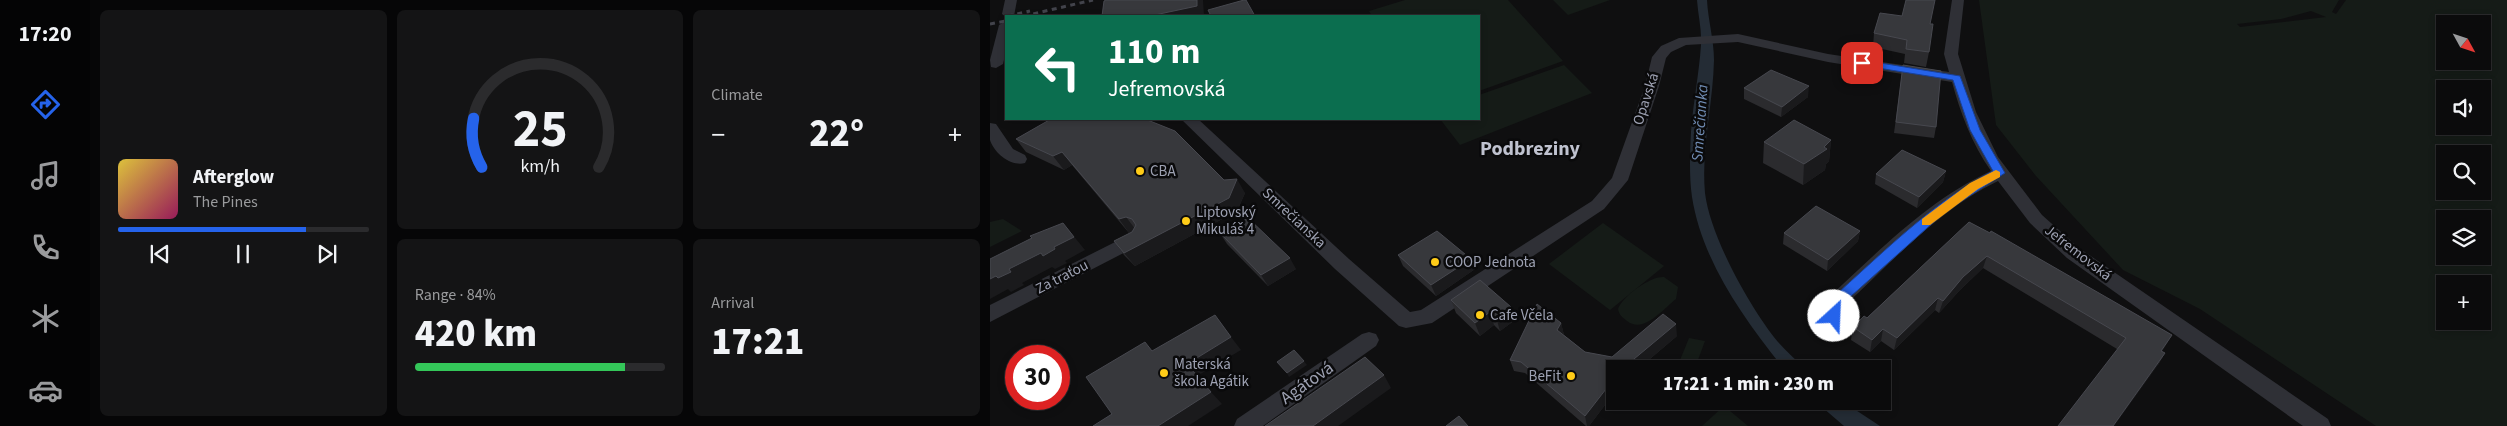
<!DOCTYPE html>
<meta charset="utf-8">
<style>
:root{--surface:#0b0b0c;--page:#141415;--text:#f1f3f6;--muted:#9a9b9d;--line:#2b2b2d;--accent:#2563eb}
body{margin:0;font-family:"Source Sans 3",sans-serif;background:var(--page);color:var(--text);height:100vh;display:flex;flex-direction:column;font-size:19px;white-space:nowrap}
*{box-sizing:border-box;margin:0}
p{font-size:16px;color:var(--muted)}
.icon{flex:none;width:28px;height:28px;fill:none;stroke:currentColor;stroke-width:2;stroke-linecap:round;stroke-linejoin:round}
.map{position:relative;flex:1;overflow:hidden}
.side{display:flex;flex-direction:column;gap:10px;padding:10px;background:#060607;width:900px}
.side>*{flex:none}
.hud{position:absolute;left:15px;top:15px;width:475px;height:105px;border-radius:0px;box-shadow:0 2px 8px #0003,0 0 0 1px var(--line);background:#0b6e4f;color:#fff;overflow:hidden}
.needle{width:32px;rotate:130deg}
.buttons{position:absolute;left:1446px;top:15px;display:grid;gap:10px}
.buttons a{display:grid;place-items:center;width:55px;height:55px;border-radius:0px;background:var(--surface);box-shadow:0 2px 8px #0003,0 0 0 1px var(--line);font-size:25px}
.speed{position:absolute;left:15px;top:345px;display:flex;gap:10px;font-size:25px;font-weight:700;text-align:center}
.speed>*{display:grid;place-content:center;width:65px;height:65px;border-radius:50%;background:var(--surface);box-shadow:0 2px 8px #0003,0 0 0 1px var(--line);line-height:1}
.speed .limit{border:8px solid #d22;background:#fff;color:#111}
.pin{position:absolute;display:grid;place-items:center;width:42px;height:42px;color:#fff;margin:-21px;border-radius:10px;box-shadow:0 2px 8px #0006}
.me{position:absolute;width:55px;margin:-28px;rotate:25deg;stroke-linejoin:round;filter:drop-shadow(0 0 4px #0008)}
.turn{display:flex;align-items:center;gap:18px;height:105px;padding:0 20px;font-size:22px}
.turn .icon{width:65px;height:65px;stroke-width:2.5}
.turn b{display:block;font-size:35px;line-height:42px}
.big{font-size:38px;font-weight:800;line-height:1.1}
.side .tile{flex:1;display:flex;flex-direction:column;justify-content:center;gap:8px;min-width:0;padding:0 18px;border-radius:8px;background:var(--page)}
.side .dial{align-items:center;gap:0}
.dial svg{height:130px;overflow:visible;fill:none;stroke:var(--line);stroke-width:7;stroke-linecap:round;text-anchor:middle}
.dial text{fill:var(--text);stroke:none}
.song{display:flex;align-items:center;gap:15px}
.cover{width:60px;height:60px;border-radius:8px;background:linear-gradient(135deg,hsl(50 70% 55%),hsl(330 70% 35%))}
.played{height:5px;border-radius:2px;background:linear-gradient(90deg,var(--accent) 75%,var(--line) 75%)}
.keys{display:flex;justify-content:space-around;direction:ltr}
.heat{display:flex;justify-content:space-between;align-items:center;font-size:28px;direction:ltr}
.charge{height:8px;border-radius:4px;background:linear-gradient(90deg,#34c759 84%,var(--line) 0)}
.side .tiles{flex:1;display:grid;gap:10px;grid-template-columns:repeat(3,1fr)}
.tile:first-child{grid-row:span 2}
.trip{position:absolute;left:616px;top:360px;width:285px;height:50px;border-radius:0px;background:var(--surface);box-shadow:0 2px 8px #0003,0 0 0 1px var(--line);font-weight:800;line-height:50px;text-align:center}
main{display:flex;flex:1;min-height:0}
.menu{display:flex;flex-direction:column;width:90px;justify-content:space-around;align-items:center;background:#040405;color:var(--muted)}
.menu .icon{width:35px;height:35px}
.menu .current{color:var(--accent)}
.menu b{font-size:22px;color:var(--text)}
.map>svg:first-child{display:block}
.green{fill:#151b17;fill-rule:evenodd}
.water{fill:#242c35}
.lines{fill:none;stroke-linecap:round;stroke-linejoin:round}
.minor{fill:#2f3036;fill-rule:evenodd}
.rail{stroke:#42434b;stroke-width:3;stroke-dasharray:5 4.5;stroke-linecap:butt}
.wall{fill:#2b2b2e}
.shaded-wall{fill:#1a1a1c}
.building{fill:#37383c;stroke:#47484f}
.route{fill:#2563eb;stroke:#184099}
.slow{fill:#f59e0b}
.poi-dot{fill:#ffcc18;stroke:#0a0a0b;stroke-width:2}
.labels{text-anchor:middle;dominant-baseline:central;stroke-width:5;stroke-linejoin:round;paint-order:stroke}
.street-label{font-size:15px;fill:#9ea2b3;stroke:#0a0a0b}
.poi-label{font-size:15px;fill:#9ea2b3;stroke:#0a0a0b;text-anchor:start}
.water-label{font-size:16px;font-style:italic;fill:#708cb3;stroke:#0a0a0b}
.near-street-label{font-size:18px;fill:#9ea2b3;stroke:#0a0a0b}
.district-label{font-size:20px;font-weight:bold;fill:#bfc2cf;stroke:#0a0a0b}
</style>
<main>
<nav class="menu">
<b>17:20</b>
<svg class="icon current" aria-label="directions" viewBox="0 0 24 24"><path d="M12 3l9 9-9 9-9-9zM9 14v-3h6M13 9l2 2-2 2"/></svg>
<svg class="icon" aria-label="music" viewBox="0 0 24 24"><path d="M9 18V5l10-2v13"/><circle cx="6" cy="18" r="3"/><circle cx="16" cy="16" r="3"/></svg>
<svg class="icon" aria-label="phone" viewBox="0 0 24 24"><path d="M5 4h4l2 5-3 2q2 4 5 5l2-3 5 2v4C11 20 4 13 5 4z"/></svg>
<svg class="icon" aria-label="climate" viewBox="0 0 24 24"><path d="M12 3v18M4 7l16 10M4 17L20 7"/></svg>
<svg class="icon" aria-label="car" viewBox="0 0 24 24"><path d="M5 17H2v-5l4-1 3-4h7l3 4 3 1v5h-3M9 17h6M6 11h13"/><circle cx="7" cy="17" r="2"/><circle cx="17" cy="17" r="2"/></svg>
</nav>
<section class="side">
<div class="tiles">
<div class="tile">
<div class="song"><i class="cover"></i><div><b>Afterglow</b><p>The Pines</p></div></div>
<div class="played"></div>
<div class="keys"><svg class="icon" aria-label="previous" viewBox="0 0 24 24"><path d="M18 5L8 12l10 7zM5 5v14"/></svg><svg class="icon" aria-label="pause" viewBox="0 0 24 24"><path d="M8 5v14M16 5v14"/></svg><svg class="icon" aria-label="next" viewBox="0 0 24 24"><path d="M6 5l10 7-10 7zM19 5v14"/></svg></div>
</div>
<div class="tile dial"><svg viewBox="0 0 100 80">
<path d="M14 69A42 42 0 1 1 86 69"/>
<path d="M14 69A42 42 0 0 1 9 39" stroke="#2563eb"/>
<text x="50" y="56" font-size="32" font-weight="700">25</text>
<text x="50" y="72" font-size="11">km/h</text>
</svg></div>
<div class="tile"><p>Climate</p>
<div class="heat"><a>−</a><b class="big">22°</b><a>+</a></div>
</div>
<div class="tile"><p>Range · 84%</p><b class="big">420 km</b><div class="charge"></div></div>
<div class="tile"><p>Arrival</p><b class="big">17:21</b></div>
</div>
</section>
<div class="map">
<svg width="1517" height="426" viewBox="0 0 1517 426">
<rect width="100%" height="100%" fill="#0f0f10"/>
<g class="green">
<path d="M415,0H518L573,61L489,91V16H382L379,11Z"/>
<path d="M563,0H620L578,15Z"/>
<path d="M989,0H1349L1342,12L1346,14L1356,0H1517V426H1386L1210,309L1133,270L1046,176L1006,125ZM1321,11L1336,17L1250,27L1247,24L1291,19ZM1455,24H1492V61H1455ZM1455,89H1492V126H1455ZM1455,154H1492V191H1455ZM1455,219H1492V256H1455ZM1455,284H1492V321H1455Z"/>
<path d="M574,65L602,93L470,145L450,119H489V95Z"/>
<path d="M13,219L32,231L0,247V222Z"/>
<path d="M613,223L674,266L620,310L559,264Z"/>
<path d="M674,277L688,287L686,299C673,309 654,334 637,321C632,317 629,315 628,309C633,296 660,276 674,277Z"/>
<path d="M699,338L715,341L705,368L688,365Z"/>
<path d="M734,406L758,426H712Z"/>
</g>
<g class="water">
<path d="M707,0H717C718,20 724,40 724,60C723,105 711,148 715,193C720,236 760,308 788,342C796,351 806,360 815,369H794C754,319 712,261 702,197C699,176 700,153 701,132C703,103 709,74 711,45C712,30 708,15 707,0Z"/>
<path d="M825,401H852L890,426H854Z"/>
</g>
<g class="lines">
<g class="minor">
<path d="M15,0H27L24,16L16,17L12,14Z"/>
<path d="M962,0H974L968,54L986,112L1008,157L1052,215L1089,248L1338,419L1341,426H1313L1077,258L1040,223L1008,181C948,210 902,262 853,307V313L865,322L868,328L865,334L858,336L841,326L833,311L838,298C889,251 938,200 1001,171C982,144 970,112 962,82L838,62L748,42L696,45L681,52L676,58L669,86L638,180L614,209L442,323L416,328L409,326L345,269L191,119H208L359,259L420,312L431,310L602,201L622,178L655,86L662,57L671,46L689,38L748,34L838,54L959,72L954,54Z"/>
<path d="M16,21V51L13,64L6,68L1,67L0,60L9,25Z"/>
<path d="M0,123L6,124L23,149L35,155L37,159L35,163C21,167 4,153 0,140C0,135 0,128 0,123Z"/>
<path d="M145,232L151,234L154,239L151,244L0,322V305Z"/>
<path d="M379,332L386,334L389,340L386,346L273,426H244L247,419L372,334Z"/>
</g>
<g class="rail">
<path d="M18,16L40,11"/>
<path d="M34,16L103,0"/>
<path d="M0,24L16,21"/>
</g>
</g>
<g class="wall">
<path d="M941,24L939,52L936,67L914,63L915,54L883,47L884,33Z"/>
<path d="M913,65L946,127L944,138L904,133Z"/>
<path d="M754,88L818,97L791,117L754,99Z"/>
<path d="M26,139L234,180L255,193L247,211L145,266L134,255L124,241L142,232L139,233L82,165L74,170L36,152Z"/>
<path d="M841,140L839,161L836,164L835,170L813,185L773,163L774,142Z"/>
<path d="M956,171L953,182L927,208L885,184L886,174Z"/>
<path d="M979,222L1182,335L1172,351L1175,353L1168,365L1127,349L993,268L970,290L949,313L945,310L904,350L891,341L880,352L861,340L863,327L877,318Z"/>
<path d="M870,231L868,241L837,271L793,244L794,233Z"/>
<path d="M230,233L306,269L278,286L237,244Z"/>
<path d="M408,255L485,269L446,296L413,266Z"/>
<path d="M461,300L521,307L525,320L510,331L504,325L490,336L466,313Z"/>
<path d="M571,323L574,335L595,352L622,357L687,336L648,369H625V385H623L618,401L599,426H596L535,373L524,371L520,360Z"/>
</g>
<g class="shaded-wall">
<path d="M207,0H213L214,16H160Z"/>
<path d="M819,86L818,97L791,117L792,107Z"/>
<path d="M841,140L839,161L836,164L835,170L813,185L814,164Z"/>
<path d="M72,152L82,165L74,170L63,156Z"/>
<path d="M956,171L953,182L927,208L929,197Z"/>
<path d="M247,179L255,193L247,211L145,266L134,253Z"/>
<path d="M136,217L146,230L139,233L129,219Z"/>
<path d="M73,223L95,250L75,261L77,263L65,269L62,267L32,283L34,285L21,292L18,289L0,299V279L64,247Z"/>
<path d="M870,231L868,241L837,271L838,260Z"/>
<path d="M997,256L993,268L970,290L949,313L953,301L973,277Z"/>
<path d="M300,258L306,269L278,286L271,275Z"/>
<path d="M481,259L485,269L446,296L441,285Z"/>
<path d="M948,298L945,310L904,350L907,338Z"/>
<path d="M521,307L525,320L510,331L506,317Z"/>
<path d="M500,312L504,325L490,336L485,323Z"/>
<path d="M571,323L574,335L571,342L567,330Z"/>
<path d="M686,324L687,336L648,369H632Z"/>
<path d="M893,329L891,341L880,352L882,340Z"/>
<path d="M1182,335L1175,347L1163,363L1171,351Z"/>
<path d="M241,337L251,350L207,376L197,364Z"/>
<path d="M1175,353L1168,365L1124,426H1123Z"/>
<path d="M314,361L317,365L299,377L297,373Z"/>
<path d="M621,373L623,385L618,401L599,426H597L595,416Z"/>
<path d="M394,375L401,388L348,426H323Z"/>
<path d="M221,392L232,404L198,426H168Z"/>
</g>
<g class="building">
<path d="M116,0H207V6L160,16H112L114,1Z"/>
<path d="M254,0H256L265,16H221L218,10Z"/>
<path d="M916,0H945L940,24H943L939,52L916,49L917,40L884,33L890,13L912,16Z"/>
<path d="M913,65L951,71L946,127L906,122Z"/>
<path d="M781,70L819,86L792,107L754,88Z"/>
<path d="M61,119H155L185,131L234,180L247,179L239,198L134,253L124,241L142,232L146,225L142,219L136,217L129,219L72,152L63,156L26,139Z"/>
<path d="M804,120L841,140L834,147L837,149L814,164L774,142Z"/>
<path d="M912,150L956,171L929,197L886,174Z"/>
<path d="M826,206L870,231L838,260L794,233Z"/>
<path d="M258,218L300,258L271,275L230,233Z"/>
<path d="M979,222L1000,233L1001,231L1182,335L1171,351L1175,353L1123,426H1068L1136,338L997,256L973,277L953,301L948,298L907,338L893,329L882,340L863,327L874,316L877,318Z"/>
<path d="M73,223L84,237L64,247L65,249L53,256L51,253L19,269L21,272L8,278L6,276L0,279V259L42,238L40,236Z"/>
<path d="M447,231L481,259L441,285L408,255Z"/>
<path d="M490,280L521,307L506,317L500,312L485,323L461,300Z"/>
<path d="M547,304L571,323L567,330L595,352L622,357L673,314L686,324L632,369H625V374L621,373L616,389L595,416L531,362L520,360Z"/>
<path d="M225,315L241,337L197,364L221,392L168,426H103L122,414L96,377L155,342L162,351Z"/>
<path d="M304,350L314,361L297,373L287,362Z"/>
<path d="M375,357L394,375L323,426H275Z"/>
<path d="M469,416L478,426H456Z"/>
</g>
<path class="route" d="M872,60L970,76L990,130L1015,173L956,211L850,306V316L844,321L839,319L836,309L840,300C892,254 941,203 1003,171L980,130L963,80L869,65L868,63Z"/>
<path class="slow" d="M1006,170L1010,172V177L988,189L940,225H932V219L980,183Z"/>
<g class="poi-dot">
<circle cx="150" cy="171" r="5"/>
<circle cx="196" cy="221" r="5"/>
<circle cx="445" cy="262" r="5"/>
<circle cx="490" cy="315" r="5"/>
<circle cx="174" cy="373" r="5"/>
<circle cx="581" cy="376" r="5"/>
</g>
<g class="labels">
<g class="street-label">
<text transform="translate(656 99) rotate(-72)">Opavská</text>
<text transform="translate(304 218) rotate(43)">Smrečianska</text>
<text transform="translate(1088 253) rotate(38)">Jefremovská</text>
<text transform="translate(72 277) rotate(-27)">Za traťou</text>
</g>
<g class="poi-label">
<text x="160" y="171">CBA</text>
<text x="206" y="212">Liptovský<tspan x="206" dy="17">Mikuláš 4</tspan></text>
<text x="455" y="262">COOP Jednota</text>
<text x="500" y="315">Cafe Včela</text>
<text x="184" y="364">Materská<tspan x="184" dy="17">škola Agátik</tspan></text>
<text x="571" y="376" text-anchor="end">BeFit</text>
</g>
<g class="water-label">
<text transform="translate(710 123) rotate(-86)">Smrečianka</text>
</g>
<g class="near-street-label">
<text transform="translate(317 383) rotate(-35)">Agátová</text>
</g>
<g class="district-label">
<text x="540" y="149">Podbreziny</text>
</g>
</g>
</svg>
<div class="buttons">
<a><svg class="needle" viewBox="-14 -14 28 28"><path d="M0-13l5 13h-10z" fill="#e53935"/><path d="M0 13l5-13h-10z" fill="#9a9b9d"/></svg></a>
<a><svg class="icon" aria-label="sound" viewBox="0 0 24 24"><path d="M4 9h4l5-4v14l-5-4H4zM17 9q2 3 0 6"/></svg></a>
<a><svg class="icon" aria-label="search" viewBox="0 0 24 24"><circle cx="10" cy="10" r="6"/><path d="M15 15l6 6"/></svg></a>
<a><svg class="icon" aria-label="layers" viewBox="0 0 24 24"><path d="M12 4l9 5-9 5-9-5zM3 14l9 5 9-5"/></svg></a>
<a>+</a>
</div>
<div class="speed"><div class="limit">30</div></div>
<div class="pin" style="left:872px;top:63px;background:#d93025"><svg class="icon" aria-label="arrive" viewBox="0 0 24 24"><path d="M6 21V4h12l-3 4 3 4H6"/></svg></div>
<svg class="me" style="left:844px;top:316px" viewBox="-20 -20 40 40"><circle r="19" fill="#fff"/><path d="M0-13L10 11 0 6-10 11z" fill="#2563eb"/></svg>
<div class="trip">17:21 · 1 min · 230 m</div>
<div class="hud">
<div class="turn"><svg class="icon" aria-label="left" viewBox="0 0 24 24"><path d="M17 20v-9H6M10 6l-5 5 5 5"/></svg><div><b>110 m</b>Jefremovská</div></div>
</div>
</div>
</main>
